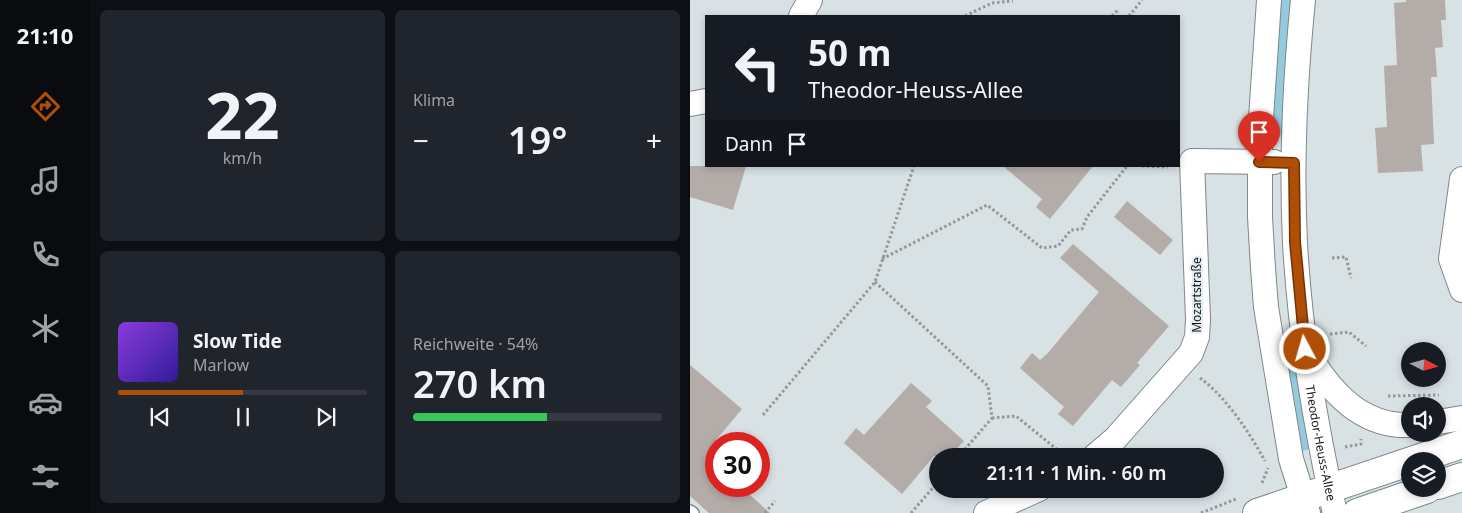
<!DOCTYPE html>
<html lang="de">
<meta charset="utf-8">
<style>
:root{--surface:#171b24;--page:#20242c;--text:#f1f3f6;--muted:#9ea1a6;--line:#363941;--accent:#af4e06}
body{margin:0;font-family:"Noto Sans",sans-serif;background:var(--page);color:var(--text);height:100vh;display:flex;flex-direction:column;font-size:19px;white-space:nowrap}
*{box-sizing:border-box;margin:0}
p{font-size:16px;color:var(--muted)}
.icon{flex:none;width:28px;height:28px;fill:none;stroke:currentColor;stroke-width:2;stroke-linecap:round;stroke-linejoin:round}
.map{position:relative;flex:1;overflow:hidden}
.drawer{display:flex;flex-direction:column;gap:10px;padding:10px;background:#0d0f14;width:600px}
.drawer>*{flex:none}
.hud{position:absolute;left:15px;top:15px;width:475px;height:152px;border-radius:0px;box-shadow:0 2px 8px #0003;background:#171b24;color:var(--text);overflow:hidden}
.needle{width:32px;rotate:96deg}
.fabs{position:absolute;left:711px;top:342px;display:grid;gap:10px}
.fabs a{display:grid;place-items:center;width:45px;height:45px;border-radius:50%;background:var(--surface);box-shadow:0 2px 8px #0003;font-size:25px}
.speed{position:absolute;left:15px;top:432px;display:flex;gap:10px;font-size:25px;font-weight:700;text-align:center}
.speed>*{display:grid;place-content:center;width:65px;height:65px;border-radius:50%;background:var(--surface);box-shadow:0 2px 8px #0003;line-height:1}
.speed .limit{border:8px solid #d22;background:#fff;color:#111}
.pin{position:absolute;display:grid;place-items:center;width:42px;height:42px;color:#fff;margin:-51px -21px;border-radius:50% 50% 50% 0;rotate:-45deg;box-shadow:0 0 5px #0007}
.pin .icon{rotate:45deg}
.me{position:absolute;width:55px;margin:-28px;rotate:354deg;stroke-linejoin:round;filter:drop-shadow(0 0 4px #0008)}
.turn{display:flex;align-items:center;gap:18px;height:105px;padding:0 20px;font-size:22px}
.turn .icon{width:65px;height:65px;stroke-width:2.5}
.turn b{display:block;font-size:35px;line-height:42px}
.then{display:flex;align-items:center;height:48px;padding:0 20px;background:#0003;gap:10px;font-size:19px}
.big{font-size:38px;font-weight:600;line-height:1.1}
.drawer .tile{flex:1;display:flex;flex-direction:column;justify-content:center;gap:8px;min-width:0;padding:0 18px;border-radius:8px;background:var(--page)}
.drawer .dial{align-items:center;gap:0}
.dial b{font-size:65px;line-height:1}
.song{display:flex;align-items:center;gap:15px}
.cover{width:60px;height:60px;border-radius:8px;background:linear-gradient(135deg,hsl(270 70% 55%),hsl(250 70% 35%))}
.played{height:5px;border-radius:2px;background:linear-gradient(90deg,var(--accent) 50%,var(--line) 50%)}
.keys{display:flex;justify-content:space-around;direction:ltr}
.heat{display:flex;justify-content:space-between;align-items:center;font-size:28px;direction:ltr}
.charge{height:8px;border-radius:4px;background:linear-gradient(90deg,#34c759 54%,var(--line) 0)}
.drawer .tiles{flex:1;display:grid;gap:10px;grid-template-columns:repeat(2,1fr)}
.trip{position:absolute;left:239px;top:448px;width:295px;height:50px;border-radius:25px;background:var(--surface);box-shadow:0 2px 8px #0003;font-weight:600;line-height:50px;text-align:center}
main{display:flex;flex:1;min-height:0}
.dock{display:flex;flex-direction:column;width:90px;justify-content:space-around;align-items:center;background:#090b0e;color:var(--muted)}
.dock .icon{width:35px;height:35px}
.dock .active{color:var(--accent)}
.dock b{font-size:22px;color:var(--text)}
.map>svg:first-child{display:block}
.green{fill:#95cade}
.building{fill:#b4aca8}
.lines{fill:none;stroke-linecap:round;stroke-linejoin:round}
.lane-casing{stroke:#7e878a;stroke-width:14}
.street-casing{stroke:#7e878a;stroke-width:26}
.secondary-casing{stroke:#7e878a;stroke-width:30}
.path{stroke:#92999b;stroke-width:3;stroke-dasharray:2.5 2.5;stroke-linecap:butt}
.lane{stroke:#fff;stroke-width:11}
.street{stroke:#fff;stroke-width:24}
.secondary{stroke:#fff;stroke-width:28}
.route-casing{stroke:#723304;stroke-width:12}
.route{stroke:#af4e06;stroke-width:9}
.labels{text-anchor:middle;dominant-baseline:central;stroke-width:4.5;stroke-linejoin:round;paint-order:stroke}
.street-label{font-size:12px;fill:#151819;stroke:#e5eef2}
</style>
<main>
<nav class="dock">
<b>21:10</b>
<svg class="icon active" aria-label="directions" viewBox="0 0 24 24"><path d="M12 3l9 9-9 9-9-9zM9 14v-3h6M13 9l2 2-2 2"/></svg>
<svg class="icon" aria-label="music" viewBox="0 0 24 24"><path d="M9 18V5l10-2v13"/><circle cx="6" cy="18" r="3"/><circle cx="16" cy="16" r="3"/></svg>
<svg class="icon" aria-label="phone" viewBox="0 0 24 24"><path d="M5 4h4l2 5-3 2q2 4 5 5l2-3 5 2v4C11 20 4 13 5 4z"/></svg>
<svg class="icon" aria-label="climate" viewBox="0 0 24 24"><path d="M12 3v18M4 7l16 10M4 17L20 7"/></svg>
<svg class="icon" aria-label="car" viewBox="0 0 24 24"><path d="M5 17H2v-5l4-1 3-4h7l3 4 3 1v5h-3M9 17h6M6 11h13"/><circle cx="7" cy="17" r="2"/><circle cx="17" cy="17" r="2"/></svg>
<svg class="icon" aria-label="filters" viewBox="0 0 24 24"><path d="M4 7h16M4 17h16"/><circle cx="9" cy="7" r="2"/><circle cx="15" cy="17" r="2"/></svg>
</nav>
<section class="drawer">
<div class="tiles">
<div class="tile dial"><b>22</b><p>km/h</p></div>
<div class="tile"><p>Klima</p>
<div class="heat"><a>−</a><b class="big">19°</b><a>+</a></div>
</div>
<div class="tile">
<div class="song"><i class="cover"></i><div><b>Slow Tide</b><p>Marlow</p></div></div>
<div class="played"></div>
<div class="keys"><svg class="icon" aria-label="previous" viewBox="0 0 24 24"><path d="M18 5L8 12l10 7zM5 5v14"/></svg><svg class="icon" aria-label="pause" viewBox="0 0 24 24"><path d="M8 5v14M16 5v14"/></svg><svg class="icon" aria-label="next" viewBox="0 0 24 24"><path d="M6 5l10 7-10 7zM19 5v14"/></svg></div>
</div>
<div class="tile"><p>Reichweite · 54%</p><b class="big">270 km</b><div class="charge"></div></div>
</div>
</section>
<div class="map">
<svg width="772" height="513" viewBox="0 0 772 513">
<rect width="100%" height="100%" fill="#d8e1e4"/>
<g class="green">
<path d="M590,0H602L592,133L586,142L582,140L580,110Z"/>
<path d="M599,342L616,401L626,448L608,452L593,343Z"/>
</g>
<g class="building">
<path d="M716,0H755L756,20H751L753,47L745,48L747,77H741L744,144L731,145L733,171L688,173L685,128L697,127L694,66L707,65L704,3L716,2Z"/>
<path d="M0,166H56L43,210L0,197Z"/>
<path d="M313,166H403L360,219L346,207L352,199Z"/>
<path d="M437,201L483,240L470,255L424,217Z"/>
<path d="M383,244L479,326L447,363L450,365L431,387L422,380L383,426L368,414L374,407L330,368L342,353L350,360L357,354L409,292L370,258Z"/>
<path d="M0,365L52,409L26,440V486H50L80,513H19L0,496Z"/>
<path d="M221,383L242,401L236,407L274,441L260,456H244L212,494L154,443L166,428L174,435Z"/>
</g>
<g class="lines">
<defs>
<path id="lane" d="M0,511L3,513"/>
<g id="street">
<path d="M579,0L570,133V217L573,268L576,307L601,459L618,513"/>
<path id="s1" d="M613,0C605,80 601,162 605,243C610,334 625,424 645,513"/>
<path d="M111,16L120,0"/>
<path d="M0,104L16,101"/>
<path d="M772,179L761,259L772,290"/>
<path d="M620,357C642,394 673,427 720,425"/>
<path d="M748,422L772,418"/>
<path d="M405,456L425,439L501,353L507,337L508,319L502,161L584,162"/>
<path d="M296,513L349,489"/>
</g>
<g id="secondary">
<path d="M748,485L772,477"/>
<path d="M567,513L772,444"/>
<path d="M667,513L737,489"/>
</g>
</defs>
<use href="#lane" class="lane-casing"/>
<use href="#street" class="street-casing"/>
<use href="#secondary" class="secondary-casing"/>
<g class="path">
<path d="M275,16L302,3L323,1"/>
<path d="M422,16L428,10"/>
<path d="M439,16L452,0"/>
<path d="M452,166L478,167"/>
<path d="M642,258L656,257L661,278"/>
<path d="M192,259L297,205L352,248L368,246L381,230L392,229L397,217L437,166"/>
<path d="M185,282L298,386L302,418L269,456"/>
<path d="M640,334L659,332L676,346"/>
<path d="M510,378C537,398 559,432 575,461"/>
<path d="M698,396L749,395"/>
<path d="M73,415L185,282L224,166"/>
<path d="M302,418L326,416L375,456"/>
<path d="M655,447L671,444V439"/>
<path d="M572,483L578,468"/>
<path d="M75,513L85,501"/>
<path d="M221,513L248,482"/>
<path d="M511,513L546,499"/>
</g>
<use href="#lane" class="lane"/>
<use href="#street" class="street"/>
<use href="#secondary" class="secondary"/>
</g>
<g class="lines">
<defs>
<path id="route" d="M569,162L604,163L605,242L615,349"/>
</defs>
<use href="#route" class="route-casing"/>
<use href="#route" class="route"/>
</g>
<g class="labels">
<g class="street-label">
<text transform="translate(506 295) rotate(-90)">Mozartstraße</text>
<text stroke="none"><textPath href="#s1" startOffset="445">Theodor-Heuss-Allee</textPath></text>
</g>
</g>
</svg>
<div class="fabs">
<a><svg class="needle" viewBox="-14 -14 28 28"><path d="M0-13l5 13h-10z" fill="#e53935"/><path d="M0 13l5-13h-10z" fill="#9ea1a6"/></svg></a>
<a><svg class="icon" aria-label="sound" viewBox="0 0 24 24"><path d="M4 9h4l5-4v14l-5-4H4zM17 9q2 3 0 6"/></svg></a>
<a><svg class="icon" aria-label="layers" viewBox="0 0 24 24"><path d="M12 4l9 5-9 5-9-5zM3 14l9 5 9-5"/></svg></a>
</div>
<div class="speed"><div class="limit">30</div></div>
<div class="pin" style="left:569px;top:162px;background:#d93025"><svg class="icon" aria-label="arrive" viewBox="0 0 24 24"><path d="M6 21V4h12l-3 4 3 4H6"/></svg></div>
<svg class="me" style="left:615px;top:349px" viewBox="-20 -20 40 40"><circle r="17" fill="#af4e06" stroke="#fff" stroke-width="3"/><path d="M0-11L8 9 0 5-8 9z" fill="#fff"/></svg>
<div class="trip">21:11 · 1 Min. · 60 m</div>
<div class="hud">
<div class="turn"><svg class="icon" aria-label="left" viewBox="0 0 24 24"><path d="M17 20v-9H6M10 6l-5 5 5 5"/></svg><div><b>50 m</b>Theodor-Heuss-Allee</div></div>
<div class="then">Dann<svg class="icon" aria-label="arrive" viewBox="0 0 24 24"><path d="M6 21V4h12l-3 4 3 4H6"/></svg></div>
</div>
</div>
</main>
